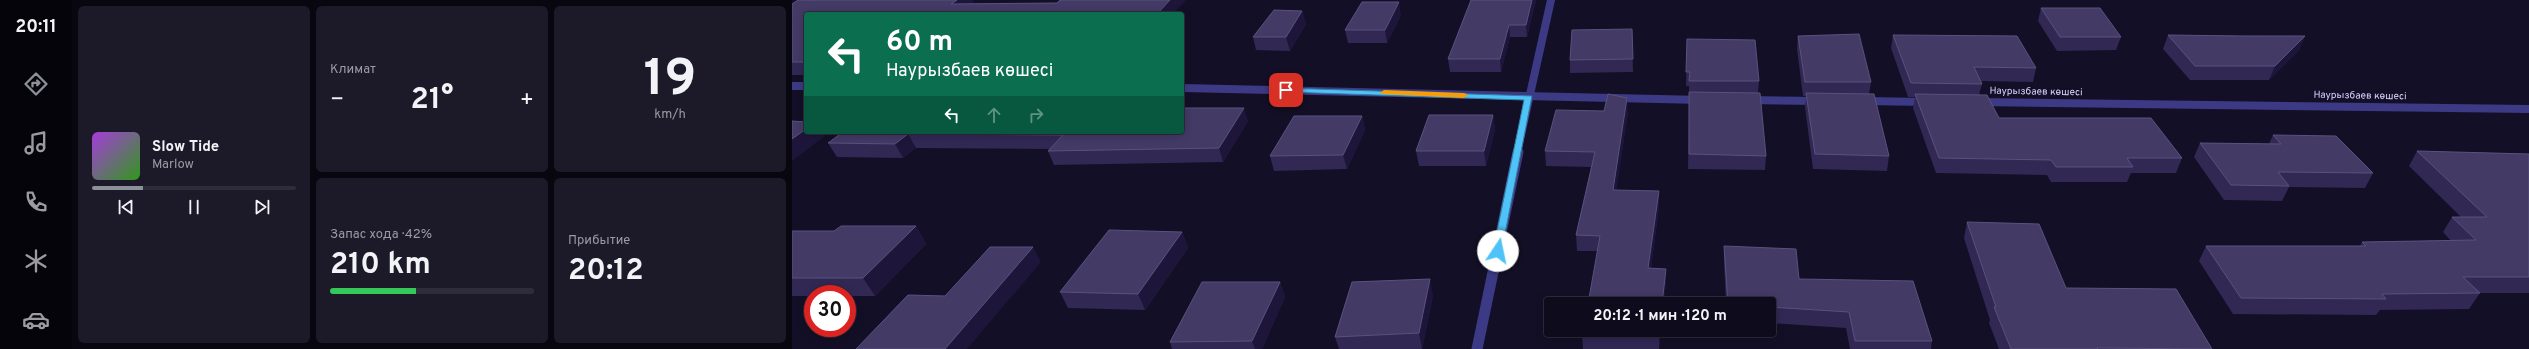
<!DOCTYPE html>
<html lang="ru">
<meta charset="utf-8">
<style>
:root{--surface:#0e0b1c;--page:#1c1929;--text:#f1f3f6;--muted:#9b9ba3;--line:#2e2b3b;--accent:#8c9099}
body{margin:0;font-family:Overpass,sans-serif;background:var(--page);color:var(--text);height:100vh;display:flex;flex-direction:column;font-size:15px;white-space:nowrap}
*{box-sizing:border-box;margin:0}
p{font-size:13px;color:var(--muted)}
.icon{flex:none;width:22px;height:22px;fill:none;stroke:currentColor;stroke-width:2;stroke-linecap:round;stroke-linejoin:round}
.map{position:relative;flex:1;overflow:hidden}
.details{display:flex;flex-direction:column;gap:6px;padding:6px;background:#08060f;width:720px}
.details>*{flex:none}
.guide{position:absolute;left:12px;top:12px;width:380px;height:122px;border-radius:4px;box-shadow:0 2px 10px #0003,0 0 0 1px var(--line);background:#0b6e4f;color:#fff;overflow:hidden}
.speed{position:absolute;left:12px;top:285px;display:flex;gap:8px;font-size:20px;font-weight:700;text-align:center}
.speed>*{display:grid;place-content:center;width:52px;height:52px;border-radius:50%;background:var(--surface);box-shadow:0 2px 10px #0003,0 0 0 1px var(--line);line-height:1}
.speed .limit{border:6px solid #d22;background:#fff;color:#111}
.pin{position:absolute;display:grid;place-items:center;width:34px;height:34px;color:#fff;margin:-17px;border-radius:8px;box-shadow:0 2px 6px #0006}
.me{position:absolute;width:44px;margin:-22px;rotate:11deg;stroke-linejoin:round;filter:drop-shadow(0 0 3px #0008)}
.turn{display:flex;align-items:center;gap:14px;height:84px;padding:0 16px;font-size:18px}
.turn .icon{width:52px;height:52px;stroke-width:2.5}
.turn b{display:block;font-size:28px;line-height:34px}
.lanes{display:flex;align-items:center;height:38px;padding:0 16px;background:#0003;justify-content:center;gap:20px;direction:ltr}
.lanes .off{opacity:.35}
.big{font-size:30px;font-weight:700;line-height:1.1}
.details .widget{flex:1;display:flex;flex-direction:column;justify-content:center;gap:6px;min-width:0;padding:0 14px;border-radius:6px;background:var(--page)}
.details .dial{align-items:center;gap:0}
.dial b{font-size:52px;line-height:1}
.song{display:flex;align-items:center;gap:12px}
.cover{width:48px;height:48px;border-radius:6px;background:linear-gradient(135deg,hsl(280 70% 55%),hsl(110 70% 35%))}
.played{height:4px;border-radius:2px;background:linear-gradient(90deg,var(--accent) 25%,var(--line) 25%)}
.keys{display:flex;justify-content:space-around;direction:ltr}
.heat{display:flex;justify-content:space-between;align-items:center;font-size:22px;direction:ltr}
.charge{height:6px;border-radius:3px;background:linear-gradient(90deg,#34c759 42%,var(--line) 0)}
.details .tiles{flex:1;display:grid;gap:6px;grid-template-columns:repeat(3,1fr)}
.widget:first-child{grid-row:span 2}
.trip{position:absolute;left:752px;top:297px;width:232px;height:40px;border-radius:4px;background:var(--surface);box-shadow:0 2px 10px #0003,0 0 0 1px var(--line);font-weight:700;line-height:40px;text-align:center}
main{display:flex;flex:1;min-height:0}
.tab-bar{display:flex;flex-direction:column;width:72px;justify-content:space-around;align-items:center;background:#06040b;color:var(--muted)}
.tab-bar .icon{width:28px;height:28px}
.tab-bar .active{color:var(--accent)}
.tab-bar b{font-size:18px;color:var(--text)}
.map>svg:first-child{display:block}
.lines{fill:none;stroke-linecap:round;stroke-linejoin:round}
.minor-far1{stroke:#3d3a85;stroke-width:8}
.minor{stroke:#3d3a85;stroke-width:11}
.wall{fill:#312854}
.shaded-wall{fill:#1d163a}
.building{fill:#433a66;stroke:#5a527e}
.route{fill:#4fc3f7;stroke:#337fa1}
.slow{fill:#f59e0b}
.labels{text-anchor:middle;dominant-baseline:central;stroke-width:4;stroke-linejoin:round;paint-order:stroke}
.street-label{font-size:10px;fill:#d9d4ff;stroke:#130f26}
</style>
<main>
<nav class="tab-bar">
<b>20:11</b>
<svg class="icon active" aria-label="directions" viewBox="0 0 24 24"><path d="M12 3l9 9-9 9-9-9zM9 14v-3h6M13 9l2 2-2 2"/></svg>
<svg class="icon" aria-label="music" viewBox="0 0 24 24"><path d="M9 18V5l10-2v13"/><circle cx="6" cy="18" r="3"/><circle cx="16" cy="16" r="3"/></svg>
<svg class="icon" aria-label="phone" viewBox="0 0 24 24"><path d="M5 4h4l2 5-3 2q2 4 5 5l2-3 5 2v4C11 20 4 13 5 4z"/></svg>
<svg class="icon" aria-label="climate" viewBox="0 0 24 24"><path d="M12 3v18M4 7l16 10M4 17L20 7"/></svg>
<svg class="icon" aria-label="car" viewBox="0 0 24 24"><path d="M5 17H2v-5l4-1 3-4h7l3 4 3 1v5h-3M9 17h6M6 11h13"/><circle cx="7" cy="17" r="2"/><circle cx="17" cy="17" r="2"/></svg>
</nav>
<section class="details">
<div class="tiles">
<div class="widget">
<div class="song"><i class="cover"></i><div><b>Slow Tide</b><p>Marlow</p></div></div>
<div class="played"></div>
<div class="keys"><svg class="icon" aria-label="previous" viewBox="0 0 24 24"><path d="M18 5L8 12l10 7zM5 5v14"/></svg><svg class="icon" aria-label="pause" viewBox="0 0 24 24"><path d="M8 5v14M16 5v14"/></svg><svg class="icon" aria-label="next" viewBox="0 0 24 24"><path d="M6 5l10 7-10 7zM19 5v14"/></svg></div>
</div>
<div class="widget"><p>Климат</p>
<div class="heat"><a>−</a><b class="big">21°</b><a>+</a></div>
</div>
<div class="widget dial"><b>19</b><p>km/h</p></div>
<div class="widget"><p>Запас хода · 42%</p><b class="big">210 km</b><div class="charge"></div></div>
<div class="widget"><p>Прибытие</p><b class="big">20:12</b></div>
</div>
</section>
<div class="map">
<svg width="1737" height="349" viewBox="0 0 1737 349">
<rect width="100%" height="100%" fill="#130f26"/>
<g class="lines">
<g class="minor-far1">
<path d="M0,86H14"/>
<path d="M390,88L911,100"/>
<path d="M955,100L1027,101"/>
<path d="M1071,101L1135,102"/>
<path d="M1185,102L1737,109"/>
<path d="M725,153L759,0"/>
</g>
<path class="minor" d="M685,349L726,152"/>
</g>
<g class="wall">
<path d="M6,0H180L182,4L265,3L394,0L14,14V75H0V4Z"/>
<path d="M679,0H744L735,37H718L709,72H658L656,59Z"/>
<path d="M1249,8L1329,37L1324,50L1265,51L1246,21Z"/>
<path d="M510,11L514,24L498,51L464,50L461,37Z"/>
<path d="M609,15L595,43H556L553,30Z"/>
<path d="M840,29L841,72L778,73V60Z"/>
<path d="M1101,35L1244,68L1241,82L1189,81L1190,84L1187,95L1207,118L1390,158L1384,173H1339L1335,182H1259L1255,175L1144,173L1121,108L1123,97H1116L1099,48Z"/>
<path d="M1376,35L1513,36L1507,50L1477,80H1398L1371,49Z"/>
<path d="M1006,36L1079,82L1077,94L1097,156L1095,171L1021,169L1013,107L1014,96H1011L1005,49Z"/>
<path d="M895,39L967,81L966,93L974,156L973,170L896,169L897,86H894Z"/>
<path d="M836,112L824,190L867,191V206L859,268L874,284L805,251H785L784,235L799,167L754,166L753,151Z"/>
<path d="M701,115L703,129L694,166H627L624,151Z"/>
<path d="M570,116L573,130L555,169L482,171L478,156Z"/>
<path d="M456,121L431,162L262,165L256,151L258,149L124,148L111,158L45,157L36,143L51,132Z"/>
<path d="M1481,135L1581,173L1573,188L1497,187L1490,201L1432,200L1402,157L1408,143L1477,144Z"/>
<path d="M1625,151L1737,154V293H1688L1677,309L1588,310L1584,315L1441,314L1407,261L1414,246H1568L1570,242L1659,241L1651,232L1660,217H1669L1617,166Z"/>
<path d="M1175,222L1274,288L1420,349H1207L1197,323L1198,320L1172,238Z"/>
<path d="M124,226L134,244L83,296H55V294H21V296H0V231H42Z"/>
<path d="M390,232L396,248L353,310L276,308L268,292Z"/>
<path d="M932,246L1007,279L1140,341L1139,349H1058L1054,328L977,323V304H934L932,261Z"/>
<path d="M488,282L493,297L470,349H380L378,342Z"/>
<path d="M641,295L630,349H547L543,337Z"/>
<path d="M869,330L867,349H791L790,333Z"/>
</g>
<g class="shaded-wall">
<path d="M165,0H180L182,4H159Z"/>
<path d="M378,0H394L381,14H365Z"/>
<path d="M740,0H744L735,37L734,25Z"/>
<path d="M607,2L609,15L595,43L593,30Z"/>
<path d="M510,11L514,24L498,51L494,37Z"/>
<path d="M717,25L718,37L709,72L708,59Z"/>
<path d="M1513,36L1507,50L1477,80L1483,66Z"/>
<path d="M835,98L836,112L822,205L821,190Z"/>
<path d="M452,108L456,121L431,162L427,148Z"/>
<path d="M701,115L703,129L694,166L692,151Z"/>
<path d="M570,116L573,130L555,169L551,155Z"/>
<path d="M14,129V132H30L33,136L0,161V139Z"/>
<path d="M116,134L124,148L111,158L103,144Z"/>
<path d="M867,191V206L857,284L856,268Z"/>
<path d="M124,226L134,244L83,296L71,278Z"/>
<path d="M390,232L396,248L353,310L346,294Z"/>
<path d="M241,247L249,262L175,349H153Z"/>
<path d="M874,269V284L872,304H870Z"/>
<path d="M638,279L641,295L630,349L627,333Z"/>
<path d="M488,282L493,297L470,349H463L460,341Z"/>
<path d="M868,330H869L867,349V334Z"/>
</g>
<g class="building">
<path d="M6,0H165L159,4L265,3L268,0H378L365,14H14V62H0V4Z"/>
<path d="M679,0H740L734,25H717L708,59H656Z"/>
<path d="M570,2H607L593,30H553Z"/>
<path d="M1249,8H1308L1329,37H1268Z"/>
<path d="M482,10L510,11L494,37H461Z"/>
<path d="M840,29L841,59L778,60L780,30Z"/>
<path d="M1067,34L1079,82H1013L1006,36Z"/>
<path d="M1101,35L1225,36L1244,68L1182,67L1190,84L1119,83Z"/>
<path d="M1376,35L1448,36H1513L1483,66H1403Z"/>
<path d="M895,39L963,40L967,81H897L898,72H894Z"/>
<path d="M897,92L968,93L974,156L897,154Z"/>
<path d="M1014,93L1082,94L1097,156L1023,154Z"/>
<path d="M816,94L835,98L821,190L867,191L856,268L874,269L870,304H796L808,236L784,235L803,152L753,151L764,110L812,111Z"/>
<path d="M1123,94L1195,95L1207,118H1359L1390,158H1335L1341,167H1264L1259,160L1147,158Z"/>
<path d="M390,108H452L427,148L256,151L271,135L116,134L103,144L36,143L51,132H390Z"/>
<path d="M637,115H701L692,151H624Z"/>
<path d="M502,116H570L551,155L478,156Z"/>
<path d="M0,121L14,122V129L0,139Z"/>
<path d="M1481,135L1544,136L1581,173L1486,172L1497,186L1439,185L1408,143L1489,144Z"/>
<path d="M1625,151L1737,154V277H1671L1688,293L1590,294L1594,299L1449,298L1414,246H1574L1570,242L1684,240L1660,217H1695Z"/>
<path d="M1175,222L1247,224L1274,288L1384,289L1420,349L1305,348L1306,349H1219L1202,307H1204Z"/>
<path d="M49,226H124L71,278H0V231H42Z"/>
<path d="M317,230L390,232L346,294L268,292Z"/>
<path d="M932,246L1004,249L1007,279L1121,281L1140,341H1063L1057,312L977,307V304H936Z"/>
<path d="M198,247H241L153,349H64L116,295L153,296Z"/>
<path d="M638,279L627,333L543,337L560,282Z"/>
<path d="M410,282H488L460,341L378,342Z"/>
<path d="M791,330H868L867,334L790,333Z"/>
</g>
<path class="route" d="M491,88L740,96L709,254H702L701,251L732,100L494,92L490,90Z"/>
<path class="slow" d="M592,90L672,93L676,95L672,98L590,94L588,93Z"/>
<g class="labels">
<g class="street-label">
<text transform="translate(1244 92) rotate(1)">Наурызбаев көшесі</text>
<text transform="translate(1568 96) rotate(1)">Наурызбаев көшесі</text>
</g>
</g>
</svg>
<div class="speed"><div class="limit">30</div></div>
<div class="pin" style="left:494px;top:90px;background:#d93025"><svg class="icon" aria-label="arrive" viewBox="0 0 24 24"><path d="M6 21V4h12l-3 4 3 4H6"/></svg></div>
<svg class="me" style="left:706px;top:251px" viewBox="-20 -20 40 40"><circle r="19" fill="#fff"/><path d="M0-13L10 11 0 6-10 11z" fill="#4fc3f7"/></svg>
<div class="trip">20:12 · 1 мин · 120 m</div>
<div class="guide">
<div class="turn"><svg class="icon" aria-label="left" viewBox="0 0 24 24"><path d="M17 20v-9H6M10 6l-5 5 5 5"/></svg><div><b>60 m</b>Наурызбаев көшесі</div></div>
<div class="lanes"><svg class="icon" aria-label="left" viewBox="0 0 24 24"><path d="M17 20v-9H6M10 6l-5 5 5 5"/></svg><svg class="icon off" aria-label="ahead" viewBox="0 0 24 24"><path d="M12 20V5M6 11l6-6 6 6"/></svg><svg class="icon off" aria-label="right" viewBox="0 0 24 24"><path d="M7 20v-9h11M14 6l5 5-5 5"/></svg></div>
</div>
</div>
</main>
